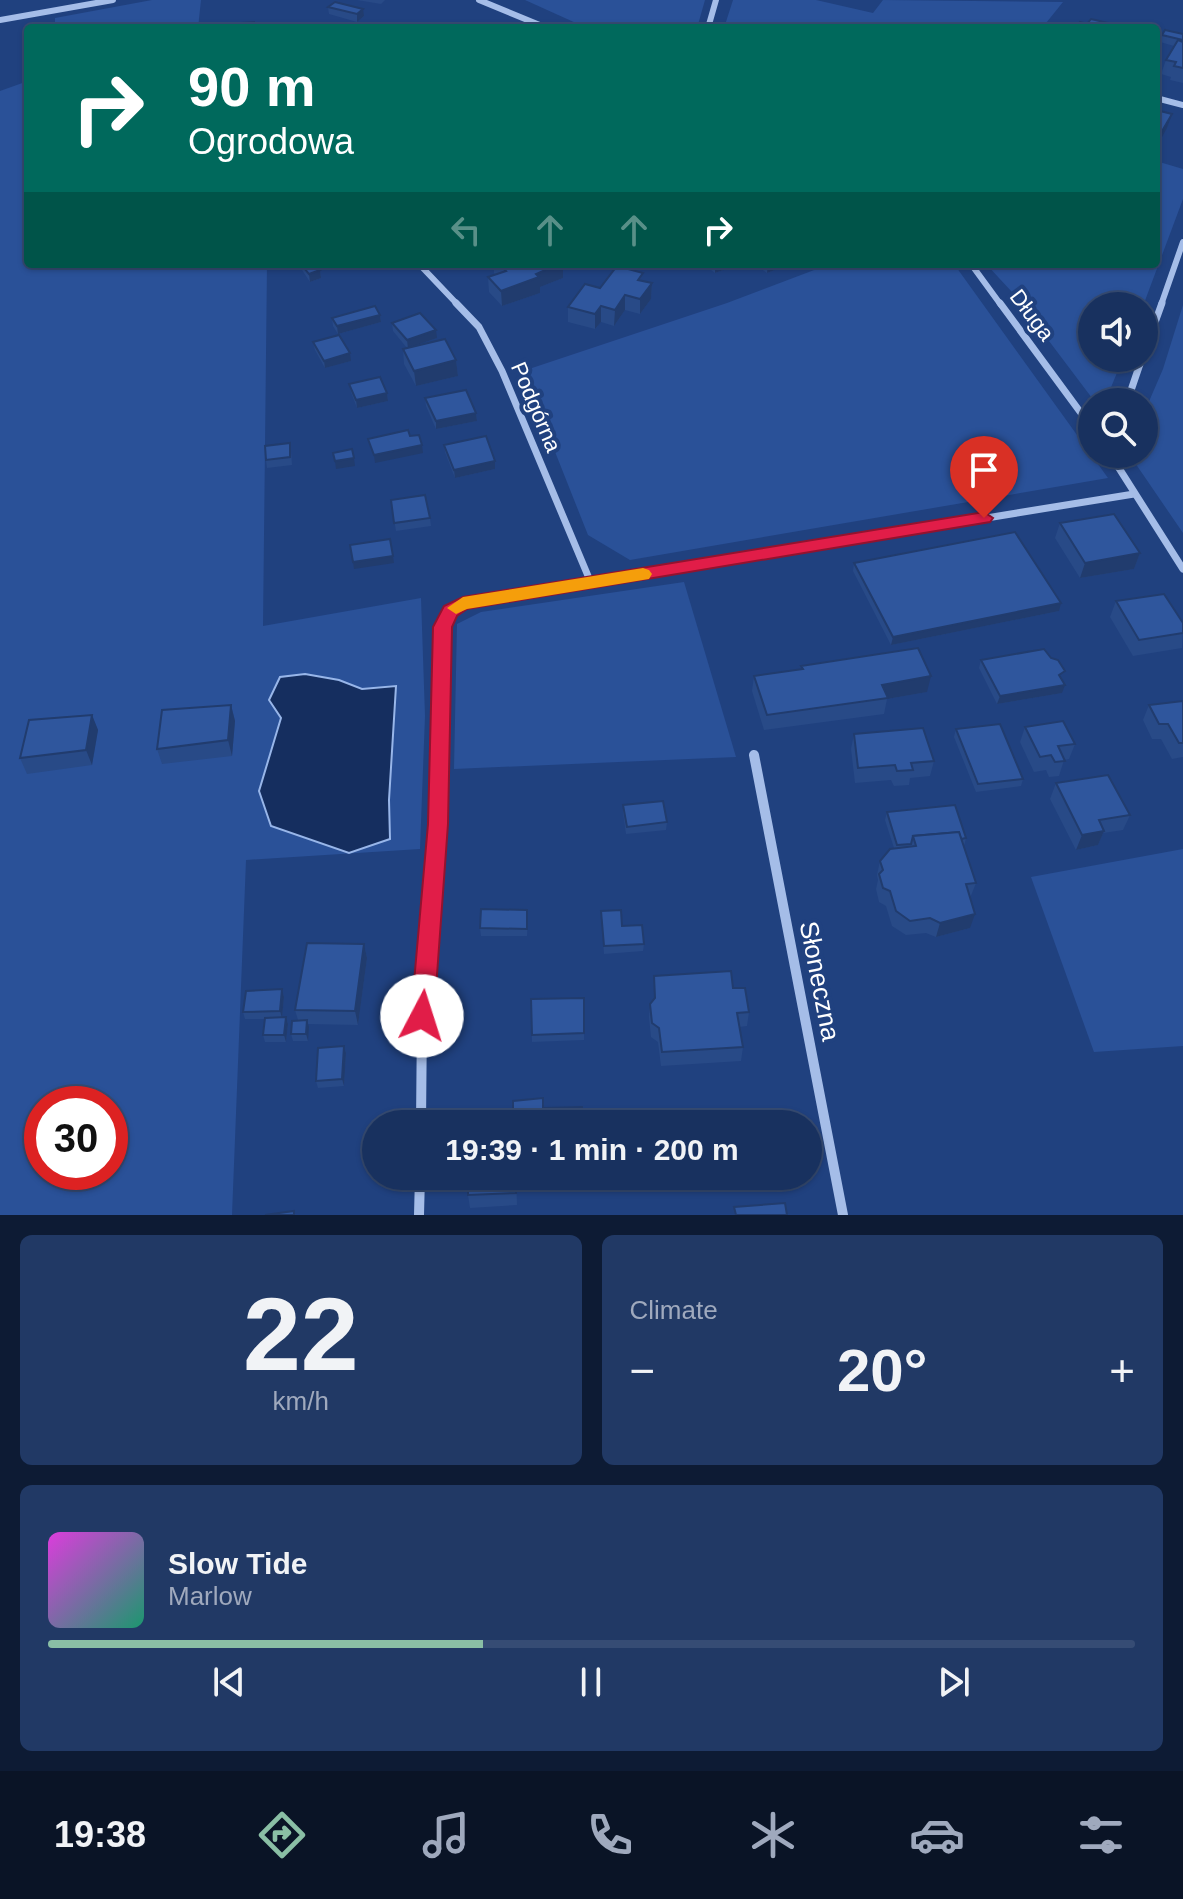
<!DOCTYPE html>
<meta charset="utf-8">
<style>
:root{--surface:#18315f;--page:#213965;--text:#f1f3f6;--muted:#9fa9bd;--line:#364c74;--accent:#8abfa5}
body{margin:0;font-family:Arial,sans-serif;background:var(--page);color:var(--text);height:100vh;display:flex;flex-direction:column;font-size:30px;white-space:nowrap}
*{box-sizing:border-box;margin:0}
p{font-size:26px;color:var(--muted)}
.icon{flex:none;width:44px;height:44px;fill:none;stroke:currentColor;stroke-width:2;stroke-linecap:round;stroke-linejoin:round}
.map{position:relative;height:1215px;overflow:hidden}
.panel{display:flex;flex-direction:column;gap:20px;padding:20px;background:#0d1b34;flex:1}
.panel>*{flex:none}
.banner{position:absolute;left:24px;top:24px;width:1136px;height:244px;border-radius:8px;box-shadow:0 2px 6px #0004,0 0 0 2px var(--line);background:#00695c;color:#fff;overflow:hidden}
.buttons{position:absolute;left:1078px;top:292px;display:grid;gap:16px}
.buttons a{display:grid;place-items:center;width:80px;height:80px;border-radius:50%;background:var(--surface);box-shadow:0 2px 6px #0004,0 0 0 2px var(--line);font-size:40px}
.speed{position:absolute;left:24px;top:1086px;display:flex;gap:16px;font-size:40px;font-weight:700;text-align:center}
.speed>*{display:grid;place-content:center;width:104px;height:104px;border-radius:50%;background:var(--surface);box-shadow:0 2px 6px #0004,0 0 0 2px var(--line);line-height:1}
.speed .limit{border:12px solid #d22;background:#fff;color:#111}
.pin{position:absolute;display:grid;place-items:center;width:68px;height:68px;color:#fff;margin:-82px -34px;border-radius:50% 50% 50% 0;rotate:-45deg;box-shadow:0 0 8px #0007}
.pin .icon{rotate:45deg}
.me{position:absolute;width:88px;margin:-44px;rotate:5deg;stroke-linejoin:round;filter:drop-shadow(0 0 6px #0008)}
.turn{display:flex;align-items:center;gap:28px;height:168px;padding:0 32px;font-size:36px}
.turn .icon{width:104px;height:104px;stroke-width:2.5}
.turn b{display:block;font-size:56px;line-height:68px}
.lanes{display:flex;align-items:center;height:76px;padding:0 32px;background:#0003;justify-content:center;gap:40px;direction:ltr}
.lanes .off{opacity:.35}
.big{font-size:60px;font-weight:800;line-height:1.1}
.panel .card{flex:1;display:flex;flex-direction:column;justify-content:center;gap:12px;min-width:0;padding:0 28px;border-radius:12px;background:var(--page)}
.panel .dial{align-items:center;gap:0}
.dial b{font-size:104px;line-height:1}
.song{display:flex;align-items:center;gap:24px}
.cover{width:96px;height:96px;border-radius:12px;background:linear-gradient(135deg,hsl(300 70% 55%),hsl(160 70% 35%))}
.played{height:8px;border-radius:4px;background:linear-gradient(90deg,var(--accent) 40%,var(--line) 40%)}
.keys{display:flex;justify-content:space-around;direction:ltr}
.heat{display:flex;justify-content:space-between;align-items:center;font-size:44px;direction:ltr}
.panel .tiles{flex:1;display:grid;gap:20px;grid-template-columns:1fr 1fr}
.card:last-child{grid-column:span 2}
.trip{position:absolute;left:362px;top:1110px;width:460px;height:80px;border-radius:40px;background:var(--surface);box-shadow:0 2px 6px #0004,0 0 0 2px var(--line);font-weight:800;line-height:80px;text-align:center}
.tabs{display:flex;height:128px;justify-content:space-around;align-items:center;background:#0a1426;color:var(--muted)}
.tabs .icon{width:56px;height:56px}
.tabs .on{color:var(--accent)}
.tabs b{font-size:36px;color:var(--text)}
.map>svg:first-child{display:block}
.green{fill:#2a5198;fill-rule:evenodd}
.water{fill:#152e5f;stroke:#98b6e9;stroke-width:2}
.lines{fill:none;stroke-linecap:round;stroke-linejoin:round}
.street-far2{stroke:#a5bde8;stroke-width:6}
.street-far1{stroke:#a5bde8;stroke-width:7}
.street{stroke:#a5bde8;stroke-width:10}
.wall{fill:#284a87}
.shaded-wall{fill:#213c6e}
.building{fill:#2f569d;stroke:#213c6e;stroke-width:2}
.route{fill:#e11d48;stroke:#92132f;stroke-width:2}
.slow{fill:#f59e0b}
.labels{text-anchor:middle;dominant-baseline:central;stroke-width:8;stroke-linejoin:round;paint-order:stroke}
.street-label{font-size:22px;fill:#fff;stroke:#20417f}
.near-street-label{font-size:26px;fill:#fff;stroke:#20417f}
</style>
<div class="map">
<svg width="1183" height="1215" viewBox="0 0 1183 1215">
<rect width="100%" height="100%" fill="#20417f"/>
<g class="green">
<path d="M152,0H201L198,28H55V18Z"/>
<path d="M525,0H705L697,28H587Z"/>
<path d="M733,0H816L873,13L883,0L1063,2L1042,28H724Z"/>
<path d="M28,81V264H267L263,626L421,598L425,716L420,849L246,860L232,1215H0V91ZM42,1104H110V1172H42Z"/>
<path d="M1156,161L1183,169V199L1143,306H1092V358H1123L1105,402H1095L1012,292L986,264H1156Z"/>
<path d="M830,264H954L1108,478L630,560L588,535L523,371L727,303Z"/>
<path d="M1183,305V533L1129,454H1144V413L1163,369Z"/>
<path d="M684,582L736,757L454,769L457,624L481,612Z"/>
<path d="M1183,849V1046L1094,1052L1031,877Z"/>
</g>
<path class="water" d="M305,674L339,680L362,689L396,686L389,800L390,839L349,853L271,826L259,791L281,718L269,700L280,677Z"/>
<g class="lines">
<g class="street-far2">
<path d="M479,0L547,28"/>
<path d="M0,20L113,0"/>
<path d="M708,28L716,0"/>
<path d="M1156,98L1183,105"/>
<path d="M419,264L458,305"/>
<path d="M971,264L1001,305"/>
<path d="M1161,305L1183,242"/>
</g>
<g class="street-far1">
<path d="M456,303L479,327L502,371L591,583"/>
<path d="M1000,303L1092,428"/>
<path d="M1144,353L1162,303"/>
<path d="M1127,402L1142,358"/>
<path d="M1110,454L1183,569"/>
<path d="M441,700C441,667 432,622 463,603L1134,494"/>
</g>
<g class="street">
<path d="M754,755L843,1215"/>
<path d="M421,1124L422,1016L438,824L441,698"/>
<path d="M419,1215L420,1176"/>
</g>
</g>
<g class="wall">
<path d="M357,0H385L381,4Z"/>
<path d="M328,7L364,16L357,22L329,14Z"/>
<path d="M1183,34V83L1170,80L1171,77L1161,74L1166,60L1174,46L1160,42L1162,35Z"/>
<path d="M300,264H314L320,270L321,278L310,282L302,270Z"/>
<path d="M494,264H563V278L540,287V293L502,306L489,292L488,277L496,275L494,273Z"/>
<path d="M703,264H727L726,269L715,273Z"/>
<path d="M754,264H790L767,273Z"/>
<path d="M643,281L652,283L651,299L640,314L625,310L614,326L601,322L595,329L568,322V307L600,288Z"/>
<path d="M380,315L381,322L338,334L333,326L332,318Z"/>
<path d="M392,323L437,338L412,346L456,360L458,376L416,386L404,364L403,349L407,348L393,331Z"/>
<path d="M313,342L351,361L325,368L315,350Z"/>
<path d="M349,384L387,393L388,401L357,408L351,392Z"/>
<path d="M425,398L476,413L477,421L436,429L426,406Z"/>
<path d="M444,445L495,469L455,478L445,452Z"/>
<path d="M291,451L292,465L267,468L266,460Z"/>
<path d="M391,500L430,518L431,526L396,531Z"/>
<path d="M1060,523L1140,553L1134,569L1080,578L1055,538Z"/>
<path d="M854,563L1059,611L891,645L853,571Z"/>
<path d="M1116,601L1183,623L1182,648L1133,656L1110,617Z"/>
<path d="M981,660L1062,679V693L997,704L979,668Z"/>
<path d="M801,666L927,692L887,699L884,714L764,730L752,691L754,676L801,669Z"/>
<path d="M1183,701V757L1172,759L1161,739H1152L1143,720L1149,705Z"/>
<path d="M231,705L235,721L232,756L162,764L157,749Z"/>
<path d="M92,715L98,730L92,765L27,774L20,758Z"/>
<path d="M1025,727L1075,744L1069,759L1064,760L1059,776L1049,777L1046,770L1034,772L1020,742Z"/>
<path d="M956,729L1023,779L1021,786L976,792L954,737Z"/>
<path d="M854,734L934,761L930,776L910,778L909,785L894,786L891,780L855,783L851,749Z"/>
<path d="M1056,783L1130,815L1123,830L1103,833L1098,845L1076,850L1050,799Z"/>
<path d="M623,805L667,822L666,830L626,834L623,812Z"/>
<path d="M887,812L966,838L964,846L976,883L970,898V928L936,937L926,933L906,935L892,926L886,906L879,902L876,889L878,880L877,875L880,861L894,848L885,820Z"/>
<path d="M601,911L644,944L643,951L604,954Z"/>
<path d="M528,917L527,936H481L480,928Z"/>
<path d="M364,944L367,958L358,1025L308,1024V1041H293L291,1034L298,1020L295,1010Z"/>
<path d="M654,976L733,988L749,1012L747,1026L739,1027L743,1047L741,1061L661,1066L658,1042L651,1037L649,1017L650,1004L654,1000Z"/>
<path d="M282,989L284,997L282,1017H286L288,1024L286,1042H265L263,1035L265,1019H245L243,1012Z"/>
<path d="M584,998V1040L532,1042L531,999Z"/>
<path d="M344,1046L346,1053L344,1086L318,1088L316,1081Z"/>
<path d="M516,1176L517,1205L470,1208L468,1195Z"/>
</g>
<g class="shaded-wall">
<path d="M363,9L364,16L357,22V14Z"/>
<path d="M1172,114L1167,128L1156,148L1158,138Z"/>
<path d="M342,264H363L343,270Z"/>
<path d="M559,264H563V278L540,287V293L502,306L501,291L536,274Z"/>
<path d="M715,264H727L726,269L715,273Z"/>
<path d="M768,264H790L767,273Z"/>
<path d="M320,270L321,278L310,282L309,274Z"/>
<path d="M652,283L651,299L640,314V299Z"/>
<path d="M625,295V310L614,326L615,310Z"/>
<path d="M601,306V322L595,329V314Z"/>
<path d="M380,315L381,322L338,334L337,326Z"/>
<path d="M436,330L437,338L408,348L407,340Z"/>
<path d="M350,353L351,361L325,368L324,361Z"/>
<path d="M456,360L458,376L416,386L414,371Z"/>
<path d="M387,393L388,401L357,408L356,400Z"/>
<path d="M476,413L477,421L436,429V421Z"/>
<path d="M422,445L423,453L375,463L374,455Z"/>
<path d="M354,458L355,466L336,469L335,461Z"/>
<path d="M495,461V469L455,478L454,470Z"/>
<path d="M1140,553L1134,569L1080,578L1085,563Z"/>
<path d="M393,556L394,563L354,569L353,562Z"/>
<path d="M1061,603L1059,611L891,645L893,637Z"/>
<path d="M931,676L927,692L887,699L882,685Z"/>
<path d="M1065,685L1062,693L997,704L1000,696Z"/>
<path d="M231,705L235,721L232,756L228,740Z"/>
<path d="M92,715L98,730L92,765L86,750Z"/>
<path d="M1104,831L1098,845L1076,850L1082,835Z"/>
<path d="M975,914L970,928L936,937L940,923Z"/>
<path d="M364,944L367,958L358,1025L355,1011Z"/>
<path d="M282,989L284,997L282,1018L280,1011Z"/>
<path d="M286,1017L288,1024L286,1042L284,1035Z"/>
<path d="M307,1020L309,1027L308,1041L306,1034Z"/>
<path d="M344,1046L346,1053L344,1086L342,1079Z"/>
</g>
<g class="building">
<path d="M335,2L363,9L357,14L328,7Z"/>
<path d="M1091,19L1125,27L1075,28L1080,22L1087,24Z"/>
<path d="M254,22V28H242V23Z"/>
<path d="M1165,30L1183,34V40L1162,35Z"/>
<path d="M1178,40L1183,42V68L1174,66L1176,62L1166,60Z"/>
<path d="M1156,110L1172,114L1158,138L1156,137Z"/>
<path d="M301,264H314L320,270L309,274Z"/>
<path d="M499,264H559L536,274L539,277L501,291L488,277L506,271Z"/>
<path d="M617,266L643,273L638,280L652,283L640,299L625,295L615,310L601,306L595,314L568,307L585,284L600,288Z"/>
<path d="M375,306L380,315L337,326L332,318Z"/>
<path d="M420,313L436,330L407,340L392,323Z"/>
<path d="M339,335L350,353L324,361L313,342Z"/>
<path d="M445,339L456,360L414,371L403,349Z"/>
<path d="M380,377L387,393L356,400L349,384Z"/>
<path d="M466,390L476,413L436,421L425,398Z"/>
<path d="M408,430L410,436L419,435L422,445L374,455L368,439Z"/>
<path d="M486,436L495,461L454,470L444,445Z"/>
<path d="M290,443V457L266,460L265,446Z"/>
<path d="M352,449L354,458L335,461L333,453Z"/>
<path d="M425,495L430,518L394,523L391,500Z"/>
<path d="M1114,514L1140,553L1085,563L1060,523Z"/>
<path d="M1015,532L1061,603L893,637L854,563Z"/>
<path d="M390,539L393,556L353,562L350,545Z"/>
<path d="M1164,594L1183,623V633L1139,640L1116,601Z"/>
<path d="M918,648L931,676L882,685L888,698L767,715L754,676L803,669L801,666Z"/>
<path d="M1044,649L1051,658L1058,660L1065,671L1059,675L1065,685L1000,696L981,660Z"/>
<path d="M1183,701V743H1179L1168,724H1159L1149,705Z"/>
<path d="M231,705L228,740L157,749L162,710Z"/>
<path d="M92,715L86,750L20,758L29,720Z"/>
<path d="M1063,721L1075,744L1058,746L1065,761L1055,762L1051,755L1040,757L1025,727Z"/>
<path d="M1000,724L1023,779L978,784L956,729Z"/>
<path d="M923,728L934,761L911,763L913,770L897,771L895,765L858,768L854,734Z"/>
<path d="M1108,775L1130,815L1099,820L1104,831L1082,835L1056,783Z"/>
<path d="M663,801L667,822L627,827L623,805Z"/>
<path d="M955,805L966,838L961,839L959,832L913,836L911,844L897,845L887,812Z"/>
<path d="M959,832L976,883L966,884L975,914L940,923L930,918L910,921L896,911L890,891L883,888L879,874L883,870L880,861L890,849L916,846L913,836Z"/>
<path d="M481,909L527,910V929L480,928Z"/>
<path d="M621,910L622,926L642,925L644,944L604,946L601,911Z"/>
<path d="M307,943L364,944L355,1011L295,1010Z"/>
<path d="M731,971L733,988H745L749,1012L737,1013L743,1047L662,1052L659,1028L652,1023L650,1004L655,998L654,976Z"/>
<path d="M282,989L280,1011L243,1012L246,991Z"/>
<path d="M584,998V1033L532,1035L531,999Z"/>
<path d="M286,1017L284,1035H263L265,1018Z"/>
<path d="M307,1020L306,1034H291L292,1021Z"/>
<path d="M344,1046L342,1079L316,1081L318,1048Z"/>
<path d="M543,1098V1108L582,1107V1114L607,1113V1124H513V1101Z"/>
<path d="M512,1117V1124H467V1121Z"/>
<path d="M468,1176H515L516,1193L468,1195Z"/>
<path d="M785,1203L787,1215H736L734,1207Z"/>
<path d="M294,1211V1215H265Z"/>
</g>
<path class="route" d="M984,512L993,518L990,522L467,609L457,616L452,627L448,824L434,1016L430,1024L422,1027L414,1024L411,1016L428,824L433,627L444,606L463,597Z"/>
<path class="slow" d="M643,568L649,570L652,574L649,579L467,609L456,614L447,608L463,597Z"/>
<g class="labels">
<g class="street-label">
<text transform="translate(1032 315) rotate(53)">Długa</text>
<text transform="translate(536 407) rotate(67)">Podgórna</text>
</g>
<g class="near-street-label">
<text transform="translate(820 981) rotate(79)">Słoneczna</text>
</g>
</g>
</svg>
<div class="buttons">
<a><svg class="icon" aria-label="sound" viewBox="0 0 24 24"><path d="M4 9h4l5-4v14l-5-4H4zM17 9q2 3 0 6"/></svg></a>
<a><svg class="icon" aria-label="search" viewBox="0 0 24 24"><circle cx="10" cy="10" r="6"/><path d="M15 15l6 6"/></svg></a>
</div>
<div class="speed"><div class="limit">30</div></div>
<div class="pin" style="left:984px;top:518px;background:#d93025"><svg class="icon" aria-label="arrive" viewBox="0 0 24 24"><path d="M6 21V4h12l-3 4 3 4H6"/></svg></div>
<svg class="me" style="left:422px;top:1016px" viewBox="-20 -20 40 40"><circle r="19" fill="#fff"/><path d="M0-13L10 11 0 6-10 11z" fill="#e11d48"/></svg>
<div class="trip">19:39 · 1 min · 200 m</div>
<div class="banner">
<div class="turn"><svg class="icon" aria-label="right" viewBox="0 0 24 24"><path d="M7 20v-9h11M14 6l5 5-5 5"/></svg><div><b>90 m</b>Ogrodowa</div></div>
<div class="lanes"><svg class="icon off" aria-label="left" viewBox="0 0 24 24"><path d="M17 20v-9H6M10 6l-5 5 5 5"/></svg><svg class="icon off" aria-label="ahead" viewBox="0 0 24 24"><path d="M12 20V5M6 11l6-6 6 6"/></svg><svg class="icon off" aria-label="ahead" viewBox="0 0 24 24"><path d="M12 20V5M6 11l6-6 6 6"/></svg><svg class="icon" aria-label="right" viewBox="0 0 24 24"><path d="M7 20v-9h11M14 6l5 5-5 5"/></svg></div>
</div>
</div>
<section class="panel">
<div class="tiles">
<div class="card dial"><b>22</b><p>km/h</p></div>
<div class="card"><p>Climate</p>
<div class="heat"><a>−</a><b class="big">20°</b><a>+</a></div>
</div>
<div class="card">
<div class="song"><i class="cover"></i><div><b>Slow Tide</b><p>Marlow</p></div></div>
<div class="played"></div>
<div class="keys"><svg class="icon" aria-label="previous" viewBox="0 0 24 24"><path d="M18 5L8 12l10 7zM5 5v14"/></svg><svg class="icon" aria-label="pause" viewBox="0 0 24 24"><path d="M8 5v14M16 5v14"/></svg><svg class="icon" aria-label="next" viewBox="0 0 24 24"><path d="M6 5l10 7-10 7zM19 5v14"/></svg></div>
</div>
</div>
</section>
<nav class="tabs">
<b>19:38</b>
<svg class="icon on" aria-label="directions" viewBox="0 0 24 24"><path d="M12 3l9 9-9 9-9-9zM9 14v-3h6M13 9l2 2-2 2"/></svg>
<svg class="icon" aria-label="music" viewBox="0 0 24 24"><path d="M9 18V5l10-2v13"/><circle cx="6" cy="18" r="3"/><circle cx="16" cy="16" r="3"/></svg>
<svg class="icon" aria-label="phone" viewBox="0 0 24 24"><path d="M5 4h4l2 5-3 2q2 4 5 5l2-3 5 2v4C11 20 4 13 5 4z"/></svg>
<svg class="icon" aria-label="climate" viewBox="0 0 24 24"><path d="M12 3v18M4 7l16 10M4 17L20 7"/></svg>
<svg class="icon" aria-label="car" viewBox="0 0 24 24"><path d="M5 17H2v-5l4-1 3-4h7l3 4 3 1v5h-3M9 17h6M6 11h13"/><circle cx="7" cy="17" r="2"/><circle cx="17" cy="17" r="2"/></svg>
<svg class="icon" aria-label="filters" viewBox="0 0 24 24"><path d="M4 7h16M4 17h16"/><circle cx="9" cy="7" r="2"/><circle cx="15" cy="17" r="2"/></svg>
</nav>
